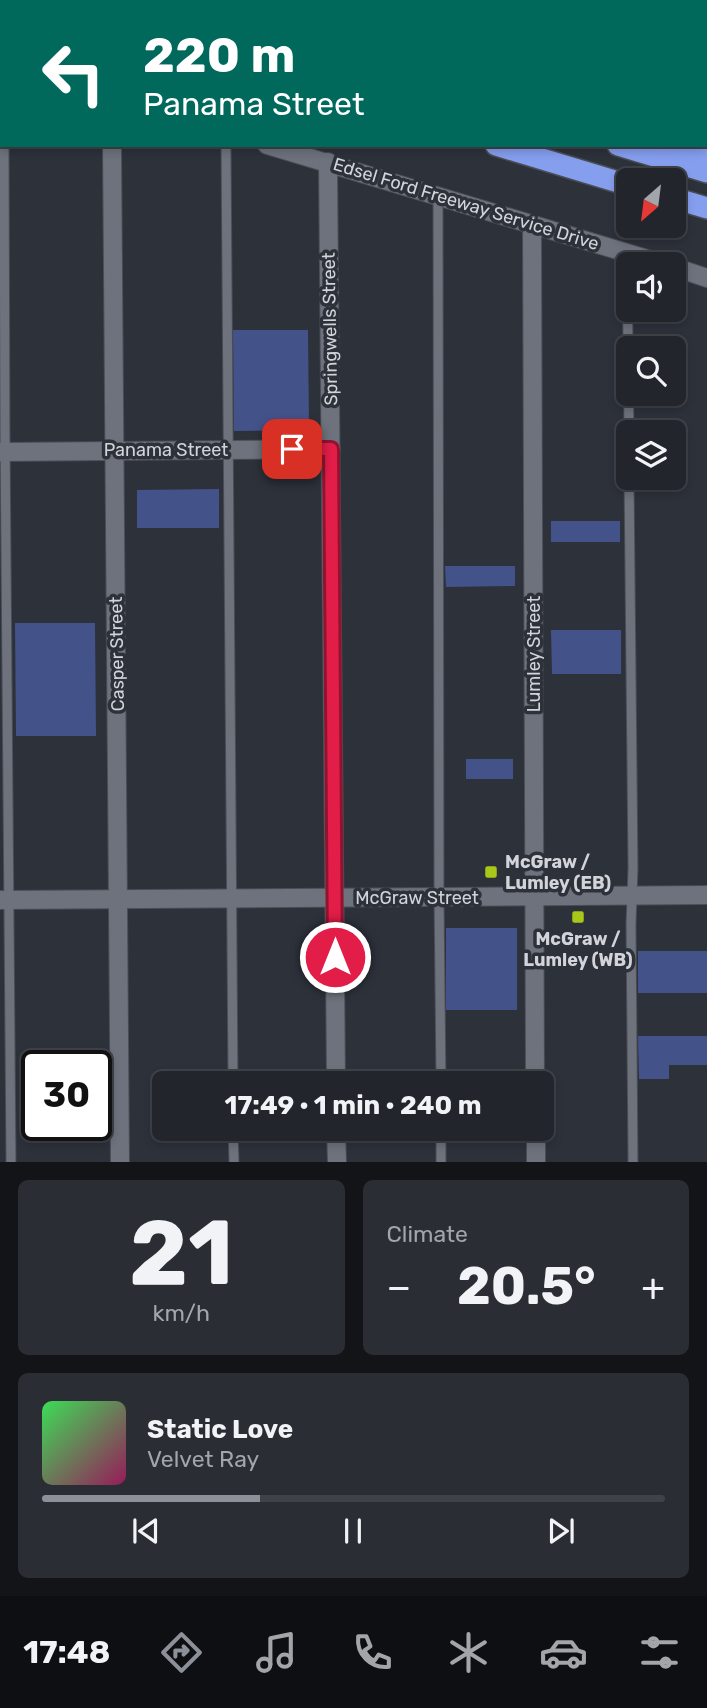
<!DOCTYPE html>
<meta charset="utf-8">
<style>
:root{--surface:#22252c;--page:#2a2d34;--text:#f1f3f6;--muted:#a2a5a9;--line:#3f4248;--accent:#8c9099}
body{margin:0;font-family:Rubik,sans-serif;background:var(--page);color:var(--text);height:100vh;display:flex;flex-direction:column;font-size:26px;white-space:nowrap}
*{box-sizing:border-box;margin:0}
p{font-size:23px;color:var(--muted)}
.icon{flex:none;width:38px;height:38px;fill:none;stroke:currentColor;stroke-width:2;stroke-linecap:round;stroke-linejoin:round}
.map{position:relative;height:1162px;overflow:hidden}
.sheet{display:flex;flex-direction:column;gap:18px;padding:18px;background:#131418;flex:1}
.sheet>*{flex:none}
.banner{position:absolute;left:0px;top:0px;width:707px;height:147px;box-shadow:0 4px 10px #0003,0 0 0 2px var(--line);background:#00695c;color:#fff;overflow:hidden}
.needle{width:46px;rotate:208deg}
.controls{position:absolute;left:616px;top:168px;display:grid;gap:14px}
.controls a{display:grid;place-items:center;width:70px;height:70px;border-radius:10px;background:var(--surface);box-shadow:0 4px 10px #0003,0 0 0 2px var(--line);font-size:35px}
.speed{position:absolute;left:21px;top:1050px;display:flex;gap:14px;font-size:35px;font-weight:700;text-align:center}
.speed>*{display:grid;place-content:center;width:91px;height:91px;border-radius:50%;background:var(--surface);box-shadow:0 4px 10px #0003,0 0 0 2px var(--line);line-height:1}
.speed .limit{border:4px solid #111;border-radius:10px;background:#fff;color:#111}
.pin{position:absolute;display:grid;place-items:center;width:60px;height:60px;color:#fff;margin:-30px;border-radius:14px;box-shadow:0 4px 10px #0006}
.me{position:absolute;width:77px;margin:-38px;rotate:0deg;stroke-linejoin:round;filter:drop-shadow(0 0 5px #0008)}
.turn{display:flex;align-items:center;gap:24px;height:147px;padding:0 28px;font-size:32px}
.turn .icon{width:91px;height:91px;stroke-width:2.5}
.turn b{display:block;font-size:49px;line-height:60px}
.big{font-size:52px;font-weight:700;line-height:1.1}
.sheet .card{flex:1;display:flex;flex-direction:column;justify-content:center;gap:10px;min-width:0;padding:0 24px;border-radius:10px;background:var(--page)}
.sheet .dial{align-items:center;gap:0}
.dial b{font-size:91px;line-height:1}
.song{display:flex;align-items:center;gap:21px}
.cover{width:84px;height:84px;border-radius:10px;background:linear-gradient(135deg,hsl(130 70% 55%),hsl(330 70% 35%))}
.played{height:7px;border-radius:4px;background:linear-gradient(90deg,var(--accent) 35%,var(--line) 35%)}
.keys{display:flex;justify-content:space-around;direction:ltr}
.heat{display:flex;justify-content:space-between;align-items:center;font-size:38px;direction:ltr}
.sheet .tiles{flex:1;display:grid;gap:18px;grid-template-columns:1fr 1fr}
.card:last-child{grid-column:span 2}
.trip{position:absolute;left:152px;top:1071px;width:402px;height:70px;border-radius:10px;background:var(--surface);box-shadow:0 4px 10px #0003,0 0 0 2px var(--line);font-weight:700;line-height:70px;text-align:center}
.menu{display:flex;height:112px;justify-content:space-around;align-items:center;background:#0e0f12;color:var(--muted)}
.menu .icon{width:49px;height:49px}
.menu .selected{color:var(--accent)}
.menu b{font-size:32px;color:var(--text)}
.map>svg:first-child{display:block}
.built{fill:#343948}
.green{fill:#43538a}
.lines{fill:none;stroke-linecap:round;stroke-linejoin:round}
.lane-casing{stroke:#4a4d55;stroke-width:11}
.street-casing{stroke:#4a4d55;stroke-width:20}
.secondary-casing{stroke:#4a4d55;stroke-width:20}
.highway-casing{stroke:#4a4d55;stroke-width:24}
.lane{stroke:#6d727d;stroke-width:9}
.street{stroke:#6d727d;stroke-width:18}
.secondary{stroke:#6d727d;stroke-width:18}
.highway{stroke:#859eee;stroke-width:21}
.route-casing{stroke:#92132f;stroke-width:18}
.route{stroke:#e11d48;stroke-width:12}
.poi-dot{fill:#a9c719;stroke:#2d313a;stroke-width:2.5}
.labels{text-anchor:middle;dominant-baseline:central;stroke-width:7;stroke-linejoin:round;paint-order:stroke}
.street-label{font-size:18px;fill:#d2d4da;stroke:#2d313a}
.poi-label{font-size:18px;font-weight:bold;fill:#d2d4da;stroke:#2d313a;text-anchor:start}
</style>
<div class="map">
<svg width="707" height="1162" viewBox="0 0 707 1162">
<rect width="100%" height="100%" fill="#2d313a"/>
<path class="built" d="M431,0H702V2H435Z"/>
<g class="green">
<path d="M233,330H308L309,430L234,431Z"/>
<path d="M219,489V528H137V490Z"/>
<rect x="551" y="521" width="69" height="21"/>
<path d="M445,566H515V586L446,587Z"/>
<path d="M15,623H95L96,736H16Z"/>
<path d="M551,630H621V674H552Z"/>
<rect x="466" y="759" width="47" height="20"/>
<rect x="446" y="928" width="71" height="82"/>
<rect x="638" y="951" width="69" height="42"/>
<path d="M638,1036H707V1065H669V1079H639Z"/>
</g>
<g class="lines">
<defs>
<g id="lane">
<path d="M410,0L414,2"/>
<path d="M595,2L596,0"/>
<path d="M705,73H707"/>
<path d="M4,145L5,435L11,1162"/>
<path d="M226,145L233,1083"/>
<path d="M438,196L439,897L441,1083"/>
<path d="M627,253L629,432"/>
<path d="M629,478L633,868L631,924L633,1162"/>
<path d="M233,1129L234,1162"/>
<path d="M441,1129V1162"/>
</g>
<g id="street">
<path d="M112,145L120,1162"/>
<path d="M267,145L664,264"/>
<path d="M328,162L336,1083"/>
<path d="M532,225L535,1083"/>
<path d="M674,267L707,278"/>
<path d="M0,452L331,449"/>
<path d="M336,1129L337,1162"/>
<path d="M536,1129V1162"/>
</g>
<path id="secondary" d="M0,900L707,895"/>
<g id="highway">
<path d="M122,0L129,2"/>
<path d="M0,7H2"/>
<path d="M496,145L628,185"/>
<path d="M618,145L707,172"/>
<path d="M667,145L707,155"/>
<path d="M674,198L707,208"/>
</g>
</defs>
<use href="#lane" class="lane-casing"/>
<use href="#street" class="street-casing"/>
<use href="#secondary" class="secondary-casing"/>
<use href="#highway" class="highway-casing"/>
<use href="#lane" class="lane"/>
<use href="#street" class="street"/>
<use href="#secondary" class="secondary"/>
<use href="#highway" class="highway"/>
</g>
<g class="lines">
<defs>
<path id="route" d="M292,449H331L335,957"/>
</defs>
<use href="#route" class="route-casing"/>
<use href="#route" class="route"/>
</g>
<g class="poi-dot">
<rect x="484" y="865" width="14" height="14" rx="3.5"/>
<rect x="571" y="910" width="14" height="14" rx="3.5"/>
</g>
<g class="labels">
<g class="street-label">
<text transform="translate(466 204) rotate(17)">Edsel Ford Freeway Service Drive</text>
<text transform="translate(330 329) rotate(-91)">Springwells Street</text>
<text x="166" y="450">Panama Street</text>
<text transform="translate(117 654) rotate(-91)">Casper Street</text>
<text transform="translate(534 654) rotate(-90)">Lumley Street</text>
<text x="417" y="898">McGraw Street</text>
</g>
<g class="poi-label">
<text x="505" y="862">McGraw /<tspan x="505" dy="21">Lumley (EB)</tspan></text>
<text x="578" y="939" text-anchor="middle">McGraw /<tspan x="578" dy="21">Lumley (WB)</tspan></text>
</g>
</g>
</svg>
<div class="controls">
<a><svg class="needle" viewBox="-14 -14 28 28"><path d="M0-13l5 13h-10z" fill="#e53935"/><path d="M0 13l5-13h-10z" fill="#a2a5a9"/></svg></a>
<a><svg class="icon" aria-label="sound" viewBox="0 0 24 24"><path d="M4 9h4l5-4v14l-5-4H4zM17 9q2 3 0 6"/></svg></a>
<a><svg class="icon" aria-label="search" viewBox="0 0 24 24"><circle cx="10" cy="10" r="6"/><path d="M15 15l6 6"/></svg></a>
<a><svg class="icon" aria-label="layers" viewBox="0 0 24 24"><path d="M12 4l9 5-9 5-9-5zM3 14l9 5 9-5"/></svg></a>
</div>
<div class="speed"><div class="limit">30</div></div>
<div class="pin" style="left:292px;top:449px;background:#d93025"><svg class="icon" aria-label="arrive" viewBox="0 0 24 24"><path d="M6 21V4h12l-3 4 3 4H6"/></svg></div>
<svg class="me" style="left:335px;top:957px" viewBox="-20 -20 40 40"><circle r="17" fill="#e11d48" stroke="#fff" stroke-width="3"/><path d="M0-11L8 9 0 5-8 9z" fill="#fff"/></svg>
<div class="trip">17:49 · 1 min · 240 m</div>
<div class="banner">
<div class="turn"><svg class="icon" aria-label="left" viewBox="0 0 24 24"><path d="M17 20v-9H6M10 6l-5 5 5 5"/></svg><div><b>220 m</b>Panama Street</div></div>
</div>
</div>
<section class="sheet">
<div class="tiles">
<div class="card dial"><b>21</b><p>km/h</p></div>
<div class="card"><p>Climate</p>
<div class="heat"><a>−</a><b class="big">20.5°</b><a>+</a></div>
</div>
<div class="card">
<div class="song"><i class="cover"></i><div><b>Static Love</b><p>Velvet Ray</p></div></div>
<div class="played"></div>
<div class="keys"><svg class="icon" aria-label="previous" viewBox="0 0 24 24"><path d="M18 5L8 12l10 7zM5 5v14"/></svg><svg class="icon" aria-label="pause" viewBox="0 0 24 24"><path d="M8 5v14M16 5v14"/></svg><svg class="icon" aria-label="next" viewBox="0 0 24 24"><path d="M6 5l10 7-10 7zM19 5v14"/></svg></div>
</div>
</div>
</section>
<nav class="menu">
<b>17:48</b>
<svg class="icon selected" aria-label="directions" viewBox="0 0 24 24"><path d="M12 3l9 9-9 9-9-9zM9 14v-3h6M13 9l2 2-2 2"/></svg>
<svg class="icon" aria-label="music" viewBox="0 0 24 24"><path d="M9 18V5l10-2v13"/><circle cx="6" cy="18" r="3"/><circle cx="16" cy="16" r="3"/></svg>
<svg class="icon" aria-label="phone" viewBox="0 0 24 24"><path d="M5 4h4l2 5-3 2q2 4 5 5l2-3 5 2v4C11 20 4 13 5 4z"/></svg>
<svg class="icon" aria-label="climate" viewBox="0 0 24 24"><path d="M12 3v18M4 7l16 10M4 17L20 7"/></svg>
<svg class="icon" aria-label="car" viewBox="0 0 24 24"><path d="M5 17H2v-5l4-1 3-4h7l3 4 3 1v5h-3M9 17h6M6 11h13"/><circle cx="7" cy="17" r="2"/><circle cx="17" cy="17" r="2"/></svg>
<svg class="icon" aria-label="filters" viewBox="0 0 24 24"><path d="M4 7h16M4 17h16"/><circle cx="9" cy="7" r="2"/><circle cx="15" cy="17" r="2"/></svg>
</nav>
